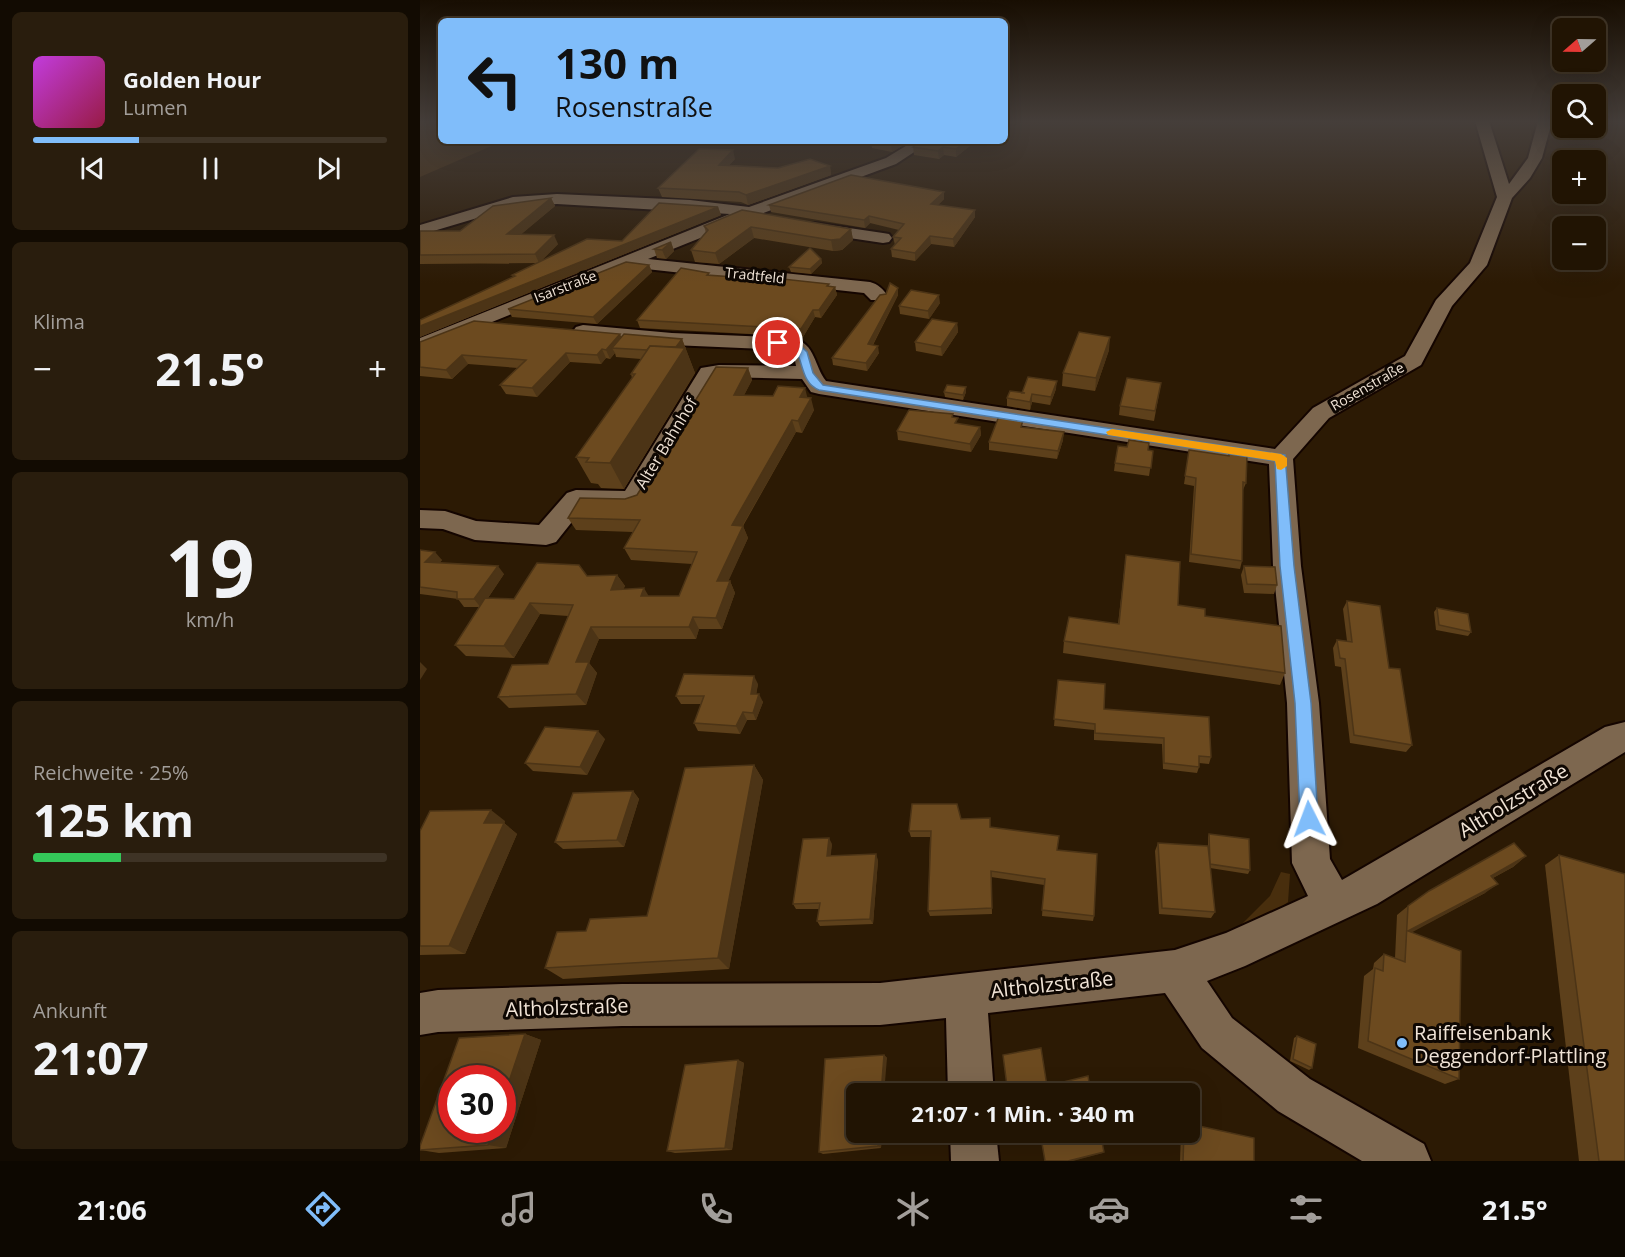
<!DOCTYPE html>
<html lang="de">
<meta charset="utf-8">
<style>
:root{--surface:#211403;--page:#291d0d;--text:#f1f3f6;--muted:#a29e9a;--line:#3e3325;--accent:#80bdfa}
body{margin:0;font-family:"Open Sans",sans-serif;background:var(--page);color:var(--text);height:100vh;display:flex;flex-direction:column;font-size:22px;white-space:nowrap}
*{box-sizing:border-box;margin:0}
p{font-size:20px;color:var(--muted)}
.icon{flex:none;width:33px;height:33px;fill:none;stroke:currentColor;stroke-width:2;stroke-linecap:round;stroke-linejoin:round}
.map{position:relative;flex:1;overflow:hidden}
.panel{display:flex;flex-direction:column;gap:12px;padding:12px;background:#120b02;width:420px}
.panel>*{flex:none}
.hud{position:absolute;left:18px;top:18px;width:570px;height:126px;border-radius:9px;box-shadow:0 6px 24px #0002,0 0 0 2px var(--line);background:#80bdfa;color:#111;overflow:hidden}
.needle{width:39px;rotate:250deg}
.buttons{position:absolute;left:1132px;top:18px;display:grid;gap:12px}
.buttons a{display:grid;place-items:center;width:54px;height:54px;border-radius:9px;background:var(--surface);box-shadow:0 6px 24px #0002,0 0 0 2px var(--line);font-size:30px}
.speed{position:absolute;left:18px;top:1065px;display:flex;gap:12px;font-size:30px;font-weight:700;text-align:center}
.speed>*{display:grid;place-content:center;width:78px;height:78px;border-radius:50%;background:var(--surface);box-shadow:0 6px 24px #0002,0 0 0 2px var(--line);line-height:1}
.speed .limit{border:9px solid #d22;background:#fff;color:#111}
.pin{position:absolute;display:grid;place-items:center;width:51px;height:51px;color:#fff;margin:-26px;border:3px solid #fff;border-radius:50%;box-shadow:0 2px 6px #0007}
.me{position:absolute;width:66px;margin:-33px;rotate:357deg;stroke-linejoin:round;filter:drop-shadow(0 0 4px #0008)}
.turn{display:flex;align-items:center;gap:21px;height:126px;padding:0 18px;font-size:27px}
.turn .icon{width:78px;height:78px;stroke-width:2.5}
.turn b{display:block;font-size:42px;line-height:51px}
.big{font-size:45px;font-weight:700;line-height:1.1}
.panel .tile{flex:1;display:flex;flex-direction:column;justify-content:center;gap:9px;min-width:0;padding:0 21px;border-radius:9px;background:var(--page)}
.panel .dial{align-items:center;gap:0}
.dial b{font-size:78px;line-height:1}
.song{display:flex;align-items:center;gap:18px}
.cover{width:72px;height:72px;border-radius:9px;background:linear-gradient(135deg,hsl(290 70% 55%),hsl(340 70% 35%))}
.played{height:6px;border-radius:3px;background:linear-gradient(90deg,var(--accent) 30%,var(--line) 30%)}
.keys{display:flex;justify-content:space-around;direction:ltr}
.heat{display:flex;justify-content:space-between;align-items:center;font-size:33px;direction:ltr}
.charge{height:9px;border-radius:4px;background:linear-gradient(90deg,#34c759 25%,var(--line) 0)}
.trip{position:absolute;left:426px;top:1083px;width:354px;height:60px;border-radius:9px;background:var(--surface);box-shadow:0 6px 24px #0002,0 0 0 2px var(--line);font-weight:700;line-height:60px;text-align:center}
.dock{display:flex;height:96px;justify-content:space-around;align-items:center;background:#0d0801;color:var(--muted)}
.dock .icon{width:42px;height:42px}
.dock .on{color:var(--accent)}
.dock b{font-size:27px;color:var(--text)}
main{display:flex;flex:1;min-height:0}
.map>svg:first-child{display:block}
.green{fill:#482e0d}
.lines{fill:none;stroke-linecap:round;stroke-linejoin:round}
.minor-casing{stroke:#140500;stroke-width:4}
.minor{fill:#7d674f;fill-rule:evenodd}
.wall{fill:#5d401b}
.shaded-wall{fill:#4c3416}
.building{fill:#6c4a1f;stroke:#4c3416;stroke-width:1.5}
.route{fill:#80bdfa;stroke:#537ba2;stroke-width:1.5}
.slow{fill:#f59e0b}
.poi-dot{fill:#80bdfa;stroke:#0e0702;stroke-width:2}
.labels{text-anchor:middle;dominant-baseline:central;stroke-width:6;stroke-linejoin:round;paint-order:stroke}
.far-street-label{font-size:14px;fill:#f0e3d6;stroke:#0e0702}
.street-label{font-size:16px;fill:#f0e3d6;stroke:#0e0702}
.near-street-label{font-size:20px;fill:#f0e3d6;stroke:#0e0702}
.near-poi-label{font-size:20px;fill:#f0e3d6;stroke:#0e0702;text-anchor:start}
</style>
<main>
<section class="panel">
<div class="tile">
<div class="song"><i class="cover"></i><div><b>Golden Hour</b><p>Lumen</p></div></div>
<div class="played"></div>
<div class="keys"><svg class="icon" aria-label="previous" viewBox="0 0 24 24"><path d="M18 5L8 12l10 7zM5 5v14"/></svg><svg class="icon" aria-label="pause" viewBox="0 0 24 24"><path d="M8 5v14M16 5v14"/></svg><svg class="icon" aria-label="next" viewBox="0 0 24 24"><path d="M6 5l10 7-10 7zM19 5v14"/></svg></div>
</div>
<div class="tile"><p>Klima</p>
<div class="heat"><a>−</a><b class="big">21.5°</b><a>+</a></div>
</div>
<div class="tile dial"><b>19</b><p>km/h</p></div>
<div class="tile"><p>Reichweite · 25%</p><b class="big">125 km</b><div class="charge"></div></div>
<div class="tile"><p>Ankunft</p><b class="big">21:07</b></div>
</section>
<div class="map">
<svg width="1205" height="1161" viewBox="0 0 1205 1161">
<rect width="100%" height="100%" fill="#2c1a04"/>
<g class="green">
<path d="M0,121H21V141H83L0,177Z"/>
<path d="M861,872L870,874L868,902L853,913L815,931L850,896Z"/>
</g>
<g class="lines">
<defs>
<g id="minor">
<path d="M1055,121H1069L1089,184L1108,158L1118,121H1132L1122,158L1110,178L1092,198L1067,265L1032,306L1001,365L909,418L873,459L881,566L899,703L910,859L922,880L929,876L1185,727L1205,722V752L957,904L825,966L787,981L812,1018L890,1079L1004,1144L1011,1161H942L858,1111L782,1048L745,993L568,1013L574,1094H528L526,1018L460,1025L202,1026L18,1032L0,1035V993L18,990L202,984L460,983L755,950L806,933L888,896L872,863L867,703L853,566L849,464L399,394L391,392L382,379L299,377L221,506L212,509L163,508L136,542L126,545L55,540L23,529L0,528V510L25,511L56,521L119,525L147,493L156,490L205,491L281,368L299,365L376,366L374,356L367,350L252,345L156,335L153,331L156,327L163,325L252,333L373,338C396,344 394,366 406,381L855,449L893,408L985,356L1016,300L1050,263L1077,197Z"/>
<path d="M494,141H511L476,164L330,218L228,259L450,282C458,284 463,289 468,296L465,300H451L444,293L208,267L0,351V338L310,214L137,204L94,207L0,235V225L93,197L137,194L270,200L329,207L466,158Z"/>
<path d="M395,223L463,233L469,234L472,238L469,242L463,243L389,232L387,228L389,224Z"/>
<path d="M530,1132H576L579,1161H531Z"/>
</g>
</defs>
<use href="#minor" class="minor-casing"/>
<use href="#minor" class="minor"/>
</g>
<g class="wall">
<path d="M585,121H596L593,124H585Z"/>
<path d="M451,141H490L472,152L452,148Z"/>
<path d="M502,141H556L536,157L524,155L519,159L494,155L493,147Z"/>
<path d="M315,159L309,165L358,168L410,166L411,175L328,205L321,202L242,197L238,188Z"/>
<path d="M524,192V199L518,205L555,217L534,247L511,244L495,261L472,257L471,249L475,245L473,237L479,230L450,223L445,228L351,212L349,205Z"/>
<path d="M131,198L135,206L101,234L138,244L120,262L202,241L298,207L301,215L0,337V320L93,277L92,275L118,263L0,264V231H40Z"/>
<path d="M284,226L431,229L433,240L422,250L413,251L334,238L299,264L275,262L271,250L286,233Z"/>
<path d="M251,242L254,251L246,259L237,258L234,249Z"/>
<path d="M401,259L402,263L391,274L371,272L369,267Z"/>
<path d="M229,265L232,272L177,324L92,317L88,309Z"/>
<path d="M289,273V275L415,287L417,295L401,318L395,317L383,337L220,328L217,320Z"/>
<path d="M478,288V295L453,345L459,353L447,371L413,365L412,358L466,294Z"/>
<path d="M520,303L509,319L480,314L479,306Z"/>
<path d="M537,323L538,332L522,356L496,351L495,342Z"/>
<path d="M201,337L262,339L275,373L204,489L181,488L178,484L171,483L156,457L212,378L211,374L221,359L196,357L195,353L190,359L186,358L181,364L150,362L117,397L86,394L80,385L98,368L48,364L32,379L0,376V342Z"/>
<path d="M689,350L675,391L642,386L643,373Z"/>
<path d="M328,368L332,380L324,395L387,397L394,410L382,433L376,432L323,526L328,538L308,581H310L315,593L302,629H279L276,639H179L169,663L177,673L166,705L89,708L78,697L128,664L148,616L120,614L94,658L46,656L35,645L59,607H44L38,599L0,594V550L22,560L19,563L84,574L68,598L94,599L167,576L197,575L205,586L203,589L228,596H259L272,564L211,560L204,548L213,532L156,530L148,518L217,495Z"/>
<path d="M741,383L734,421L699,415L700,406Z"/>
<path d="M546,387V392L543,400L525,397L524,392Z"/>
<path d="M636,389L630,405L612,402L610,410L587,406V398L602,393Z"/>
<path d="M538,424L560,427L561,435L551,452L478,440L477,431Z"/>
<path d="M603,427L643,440L637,459L569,450V442Z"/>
<path d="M707,447L733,451L729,476L694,471L695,463Z"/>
<path d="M809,452L826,483L823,490L822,561L820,569L769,562L774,486L764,484L768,458L808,456Z"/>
<path d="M706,555L758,605L785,616L865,673L860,685L643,653L644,641L698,624Z"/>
<path d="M824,566L857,585L854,594L824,593L821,575Z"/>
<path d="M927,601L969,668L992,745L986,752L930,743L921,667L915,666L913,648L917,640L927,641L923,609Z"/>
<path d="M1017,608L1051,632L1048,636L1016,630L1014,612Z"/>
<path d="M638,680L684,709L791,757L789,764L779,763V767L777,773L743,769L742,744L674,740V730L634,726Z"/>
<path d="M338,684L336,694L343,702L336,720H327L320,734L278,731L274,723L281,704H261L256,696Z"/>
<path d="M185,739L167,775L113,771L105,763Z"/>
<path d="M334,765L343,780L309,969L143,979L125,968L166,931L227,916Z"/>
<path d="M213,791L219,799L204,847L143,849L135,842Z"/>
<path d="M541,819L571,827L637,850L674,916L673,921L622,916L624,885L571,877L572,914L510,916L508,911L510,837H491L489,831Z"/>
<path d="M85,821L84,823L97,834L45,954L0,955V831Z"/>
<path d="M789,834L830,870L828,874L790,868L795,912L791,918L739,914L735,851L738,843L788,846V837Z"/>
<path d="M412,844L410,856L458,860L453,924L400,926L397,921L399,909H376L373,904Z"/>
<path d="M1139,855L1205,1161H1159L1125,865Z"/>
<path d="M1106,856L1093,867L1073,878L1065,893L991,932L1039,1079L1025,1084L938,1048L944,976L953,969L954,963L964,954L975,958L977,915L988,906Z"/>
<path d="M105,1034L121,1040L86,1148L19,1153L0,1150Z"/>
<path d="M877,1036L892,1068L889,1070L870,1061L874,1038Z"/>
<path d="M464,1055L467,1058L436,1132H462L461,1148L403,1154L399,1152Z"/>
<path d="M318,1060L324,1063L312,1150L255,1153L247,1151Z"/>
<path d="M761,1132H770L834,1161H760Z"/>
</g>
<g class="shaded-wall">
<path d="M475,141H490L472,152L471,143Z"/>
<path d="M546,141H556L536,157V149Z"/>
<path d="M523,147L524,155L519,159L518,151Z"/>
<path d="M313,150L315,159L301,174L299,165Z"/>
<path d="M410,166L411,175L328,205L326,195Z"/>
<path d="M524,192V199L511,211V204Z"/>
<path d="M131,198L135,206L91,243L87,234Z"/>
<path d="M298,207L301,215L0,337V326Z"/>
<path d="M555,210V217L534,247L533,239Z"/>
<path d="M449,216L450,223L445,228L444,220Z"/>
<path d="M331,227L334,238L299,264L295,253Z"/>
<path d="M431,229L433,240L422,250L413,251L411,240Z"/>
<path d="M134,235L138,244L119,263L115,254Z"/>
<path d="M510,236L511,244L495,261V253Z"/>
<path d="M251,242L254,251L246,259L242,250Z"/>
<path d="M401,259L402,263L391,274L390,269Z"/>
<path d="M229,265L232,272L177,324L173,317Z"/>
<path d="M415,287L417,295L401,318L399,310Z"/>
<path d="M478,288V295L449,352L448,344Z"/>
<path d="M519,295L520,303L509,319L508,311Z"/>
<path d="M393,310L395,317L383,337L381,329Z"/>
<path d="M537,323L538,332L522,356L521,347Z"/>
<path d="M200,334L204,343L192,348L195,353L190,359L186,350Z"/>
<path d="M690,337L689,350L675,391L676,378Z"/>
<path d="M262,339L275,373L204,489L190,463L252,352Z"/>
<path d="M458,346L459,353L447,371L446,363Z"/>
<path d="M182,349L186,358L181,364L177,355Z"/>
<path d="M146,353L150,362L117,397L112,388Z"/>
<path d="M42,355L48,364L32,379L26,370Z"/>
<path d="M328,368L332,380L318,407L314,395Z"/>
<path d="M637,381L636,389L630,405L631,397Z"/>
<path d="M546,387V392L543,400V395Z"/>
<path d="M385,388L388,400L380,397Z"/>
<path d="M612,394V402L610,410V402Z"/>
<path d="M391,398L394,410L382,433L378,421Z"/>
<path d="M372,420L376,432L316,537L312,525Z"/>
<path d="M560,427L561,435L551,452L550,444Z"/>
<path d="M644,432L643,440L637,459L638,451Z"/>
<path d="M323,526L328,538L303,593L297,581Z"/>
<path d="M15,552L22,560L12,571L5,562Z"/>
<path d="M78,566L84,574L61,608L54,599Z"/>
<path d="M197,575L205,586L198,602L191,590Z"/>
<path d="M310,581L315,593L302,629L296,618Z"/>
<path d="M224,588L231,600L221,596Z"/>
<path d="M110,603L120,614L94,658L84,646Z"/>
<path d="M273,617L279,629L276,639L269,627Z"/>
<path d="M171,627L179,639L169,663L177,673L166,705L156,694V662Z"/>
<path d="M0,662L7,669L0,680Z"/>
<path d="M334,676L338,684L335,702L331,694Z"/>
<path d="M339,694L343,702L336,720L333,713Z"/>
<path d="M323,712L327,720L320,734L316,726Z"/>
<path d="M178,731L185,739L167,775L160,767Z"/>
<path d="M334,765L343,780L309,969L298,958Z"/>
<path d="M213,791L219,799L204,847L197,840Z"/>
<path d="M71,810L85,821L78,834L64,823Z"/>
<path d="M84,823L97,834L45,954L29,946Z"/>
<path d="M409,838L412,844L410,862L407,856Z"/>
<path d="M456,854L458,860L453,924L450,919Z"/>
<path d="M1106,856L1093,867L1058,886L1071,876Z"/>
<path d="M1078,884L1065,893L987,935V932Z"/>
<path d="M105,1034L121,1040L86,1148L68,1145L73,1130H82V1102Z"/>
<path d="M464,1055L467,1058L464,1094H461Z"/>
<path d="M318,1060L324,1063L312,1150L305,1148Z"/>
<path d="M459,1132H462L461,1148L458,1146Z"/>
<path d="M684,1152L683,1153L653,1161H648Z"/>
</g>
<g class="building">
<path d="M456,141H475L471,143Z"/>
<path d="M502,141H546L536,149L523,147L518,151L493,147Z"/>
<path d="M279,149L313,150L299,165L358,168L390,159L410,166L326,195L319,192L238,188Z"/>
<path d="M431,175L524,192L511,204L555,210L533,239L510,236L495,253L471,249L481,238L473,237L484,224L449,216L444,220L349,205Z"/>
<path d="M131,198L87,234L134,235L115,254L0,255V231H40L73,206Z"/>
<path d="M239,203L298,207L0,326V320L95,276L92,275L167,239L202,241Z"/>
<path d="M322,210L431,229L420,239L411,240L331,227L295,253L271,250L288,230L284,226Z"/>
<path d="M251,242L242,250L234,249Z"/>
<path d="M390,248L401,259L390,269L369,267Z"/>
<path d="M206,262L229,265L173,317L88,309Z"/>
<path d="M261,268L289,273L287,275L342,279L344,277L409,284L407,286L415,287L399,310H393L381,329L217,320Z"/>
<path d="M470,283L478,288L448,344L458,346L446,363L412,358L460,295L466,294Z"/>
<path d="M491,290L519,295L508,311L479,306Z"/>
<path d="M512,319L537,323L521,347L495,342Z"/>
<path d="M54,321L200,334L186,350L182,349L177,355L146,353L112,388L80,385L106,360L42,355L26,370L0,367V342Z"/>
<path d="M659,332L690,337L676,378L643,373Z"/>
<path d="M204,334L262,339L256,347L230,346L227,350L192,348Z"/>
<path d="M230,346L265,348L190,463L166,462L169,458L156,457L215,374H211Z"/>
<path d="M296,367L328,368L314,395L353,396L358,386L385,388L380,397L391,398L378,421L372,420L312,525L323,526L297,581H310L296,618L273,617L269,627H171L156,662H169L156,694L78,697L92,665L128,664L153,605L110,603L84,646L35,645L65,598L94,599L117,563L159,565L167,576L197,575L191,590L224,588L221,596H259L277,552L204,548L220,520L148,518L160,498L205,499L217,495Z"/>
<path d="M608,377L637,381L631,397L612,394L610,402L587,398L590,391L605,393H602Z"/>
<path d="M707,378L741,383L735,411L700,406Z"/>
<path d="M527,385L546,387L543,395L524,392Z"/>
<path d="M489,410L533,414L532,417L538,418L535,423L560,427L550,444L477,431Z"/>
<path d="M579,416L603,420L601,427L644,432L638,451L569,442Z"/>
<path d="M709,440L729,443L728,450L733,451L731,468L695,463L698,446L707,447Z"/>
<path d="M769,450L809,456V452L827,455L826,483L823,482L822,561L771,554L776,478L765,476Z"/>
<path d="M0,550L15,552L5,562L78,566L54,599H37V592L0,587Z"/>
<path d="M706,555L760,562L758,605L785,609V616L861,626L865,673L644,641L649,617L699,624Z"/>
<path d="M824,566L855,567L857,585L827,584Z"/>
<path d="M927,601L960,606L969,668L980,669L992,745L934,735L925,659L920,658L917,640L932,642Z"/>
<path d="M1017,608L1048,614L1051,632L1019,625Z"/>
<path d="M264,674L334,676L331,694H339L333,713L323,712L316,726L274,723L284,696H256Z"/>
<path d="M638,680L685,684L684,709L789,717L791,757L779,756V767L744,763V738L675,733V724L634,719Z"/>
<path d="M125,727L178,731L160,767L105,763Z"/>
<path d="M334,765L298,958L125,968L137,932L166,931L170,919L227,916L265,768Z"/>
<path d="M213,791L197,840L135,842L153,793Z"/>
<path d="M492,804H537L541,819L570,818V827L639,836L637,850L677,854L674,916L622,910L625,879L571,871L572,908L508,911L511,831H489Z"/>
<path d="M71,810L64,823H84L29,946H0V831L10,811Z"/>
<path d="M789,834L829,839L830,870L790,864Z"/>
<path d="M409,838L407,856L456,854L450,919L397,921L400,903L373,904L383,839Z"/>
<path d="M738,843L788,846L795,912L742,908Z"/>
<path d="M1094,843L1106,856L1071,876L1078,884L988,931L1041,951L1039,1079L948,1041L955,968L963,971L964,954L985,962L988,906L1009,891Z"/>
<path d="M1139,855L1205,874V1161H1179Z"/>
<path d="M105,1034L82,1102V1078H32V1130H73L68,1145L0,1150V1146L39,1038Z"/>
<path d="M877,1036L896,1044L892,1068L873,1059Z"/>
<path d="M621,1048L627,1086L668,1076L671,1094H588L583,1055Z"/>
<path d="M464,1055L461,1094H436V1132H459L458,1146L399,1152L405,1059Z"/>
<path d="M318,1060L305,1148L247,1151L265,1065Z"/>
<path d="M770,1124L834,1138V1161H763L764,1132H770Z"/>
<path d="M620,1132H680L684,1152L648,1161H625Z"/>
</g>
<linearGradient id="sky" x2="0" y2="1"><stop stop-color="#180e02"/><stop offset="0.43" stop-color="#453e3a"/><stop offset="1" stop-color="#453e3a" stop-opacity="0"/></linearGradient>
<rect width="1205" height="283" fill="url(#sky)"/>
<path class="route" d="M358,340L377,342L387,352L393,373L403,385L865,455L874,566L891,703L898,819L895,825L889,827L883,825L880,819L875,703L860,566L855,461L399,390C378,382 385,353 370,347C366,346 359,346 355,345V341Z"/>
<path class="slow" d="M692,429L861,454L867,458V466L861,470L857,469L855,461L688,435L686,432Z"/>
<circle class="poi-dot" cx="982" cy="1043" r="6"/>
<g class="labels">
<g class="far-street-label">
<text transform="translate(335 275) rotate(6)">Tradtfeld</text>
<text transform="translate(145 286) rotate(-21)">Isarstraße</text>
<text transform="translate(947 386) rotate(-30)">Rosenstraße</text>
</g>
<g class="street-label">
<text transform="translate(246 443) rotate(-59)">Alter Bahnhof</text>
</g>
<g class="near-street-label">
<text transform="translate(1093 800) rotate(-31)">Altholzstraße</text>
<text transform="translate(632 984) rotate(-6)">Altholzstraße</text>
<text transform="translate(147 1007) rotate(-2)">Altholzstraße</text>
</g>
<g class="near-poi-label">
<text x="994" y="1032">Raiffeisenbank<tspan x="994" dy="23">Deggendorf-Plattling</tspan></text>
</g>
</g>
</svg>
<div class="buttons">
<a><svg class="needle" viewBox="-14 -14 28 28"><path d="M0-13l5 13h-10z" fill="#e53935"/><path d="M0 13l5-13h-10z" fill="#a29e9a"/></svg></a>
<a><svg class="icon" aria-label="search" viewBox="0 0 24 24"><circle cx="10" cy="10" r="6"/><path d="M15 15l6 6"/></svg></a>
<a>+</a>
<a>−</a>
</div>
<div class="speed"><div class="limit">30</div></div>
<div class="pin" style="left:358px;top:343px;background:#d93025"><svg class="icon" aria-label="arrive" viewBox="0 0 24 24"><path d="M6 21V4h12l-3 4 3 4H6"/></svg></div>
<svg class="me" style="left:889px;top:819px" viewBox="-20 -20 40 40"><path d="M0-17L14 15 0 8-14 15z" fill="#80bdfa" stroke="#fff" stroke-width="4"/></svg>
<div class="trip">21:07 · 1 Min. · 340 m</div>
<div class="hud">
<div class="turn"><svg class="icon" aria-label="left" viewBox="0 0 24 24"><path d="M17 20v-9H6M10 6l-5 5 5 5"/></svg><div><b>130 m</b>Rosenstraße</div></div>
</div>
</div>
</main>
<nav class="dock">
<b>21:06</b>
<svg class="icon on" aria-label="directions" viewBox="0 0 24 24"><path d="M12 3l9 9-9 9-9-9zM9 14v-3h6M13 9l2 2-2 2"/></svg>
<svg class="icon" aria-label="music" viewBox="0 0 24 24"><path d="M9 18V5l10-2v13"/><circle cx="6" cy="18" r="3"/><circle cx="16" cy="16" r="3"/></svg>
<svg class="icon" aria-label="phone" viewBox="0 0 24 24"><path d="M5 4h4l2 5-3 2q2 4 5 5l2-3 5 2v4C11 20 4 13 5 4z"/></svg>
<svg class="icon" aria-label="climate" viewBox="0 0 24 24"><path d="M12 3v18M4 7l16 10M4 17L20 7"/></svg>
<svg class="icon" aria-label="car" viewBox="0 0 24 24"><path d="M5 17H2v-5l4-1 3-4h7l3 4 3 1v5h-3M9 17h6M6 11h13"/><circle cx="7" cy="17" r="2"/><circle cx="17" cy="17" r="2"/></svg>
<svg class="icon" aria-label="filters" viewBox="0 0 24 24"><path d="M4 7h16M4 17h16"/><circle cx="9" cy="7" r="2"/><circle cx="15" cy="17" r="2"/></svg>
<b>21.5°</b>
</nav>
